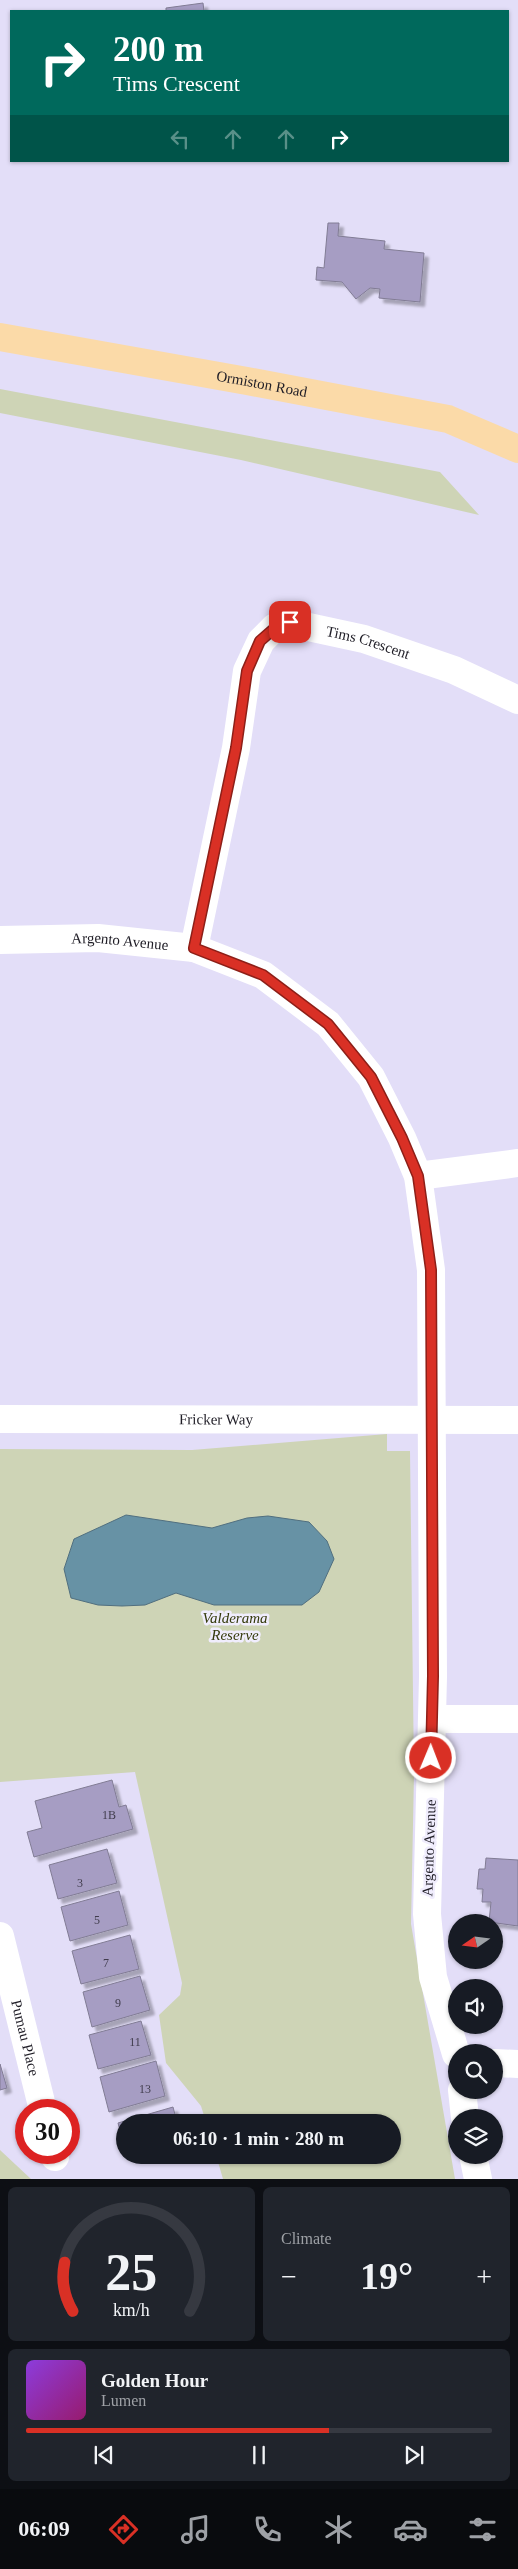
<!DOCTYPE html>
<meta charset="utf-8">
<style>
:root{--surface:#171b24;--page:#20242c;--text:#f1f3f6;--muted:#9ea1a6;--line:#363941;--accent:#d93025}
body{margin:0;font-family:Georgia,serif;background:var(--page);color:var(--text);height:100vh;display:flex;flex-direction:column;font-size:19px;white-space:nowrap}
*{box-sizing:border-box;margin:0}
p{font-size:16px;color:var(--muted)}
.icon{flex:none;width:28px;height:28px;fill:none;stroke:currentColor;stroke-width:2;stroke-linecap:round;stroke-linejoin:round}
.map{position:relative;height:2179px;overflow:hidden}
.panel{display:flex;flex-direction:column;gap:8px;padding:8px;background:#0d0f14;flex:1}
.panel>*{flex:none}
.guide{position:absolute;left:10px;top:10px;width:499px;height:152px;border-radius:0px;box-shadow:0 1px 4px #0004;background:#00695c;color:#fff;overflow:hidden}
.needle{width:32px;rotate:256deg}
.controls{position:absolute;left:448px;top:1914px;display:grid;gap:10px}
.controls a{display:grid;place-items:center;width:55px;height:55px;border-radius:50%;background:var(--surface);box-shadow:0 1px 4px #0004;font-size:25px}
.speed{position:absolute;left:15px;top:2099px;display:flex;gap:10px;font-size:25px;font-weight:700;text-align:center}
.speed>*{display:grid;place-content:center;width:65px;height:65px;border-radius:50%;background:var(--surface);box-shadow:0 1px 4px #0004;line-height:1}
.speed .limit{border:8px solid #d22;background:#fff;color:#111}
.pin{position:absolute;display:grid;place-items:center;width:42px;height:42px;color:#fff;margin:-21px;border-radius:10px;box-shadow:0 2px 8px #0006}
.me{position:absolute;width:55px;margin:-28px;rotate:1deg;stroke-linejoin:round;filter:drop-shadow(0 0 4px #0008)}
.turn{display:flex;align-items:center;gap:18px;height:105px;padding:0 20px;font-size:22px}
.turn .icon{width:65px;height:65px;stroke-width:2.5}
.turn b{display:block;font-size:35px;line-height:42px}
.lanes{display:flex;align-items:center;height:48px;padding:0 20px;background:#0003;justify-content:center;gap:25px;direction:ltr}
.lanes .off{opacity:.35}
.big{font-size:38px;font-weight:600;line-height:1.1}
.panel .card{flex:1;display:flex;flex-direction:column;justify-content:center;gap:8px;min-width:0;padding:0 18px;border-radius:8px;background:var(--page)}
.panel .dial{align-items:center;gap:0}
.dial svg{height:130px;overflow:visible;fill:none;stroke:var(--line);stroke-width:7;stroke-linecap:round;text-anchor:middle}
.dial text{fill:var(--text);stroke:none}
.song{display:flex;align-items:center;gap:15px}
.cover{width:60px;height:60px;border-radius:8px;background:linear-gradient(135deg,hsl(270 70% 55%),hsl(320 70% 35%))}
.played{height:5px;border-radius:2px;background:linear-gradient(90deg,var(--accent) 65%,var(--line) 65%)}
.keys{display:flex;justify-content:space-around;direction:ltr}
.heat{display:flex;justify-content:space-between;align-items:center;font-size:28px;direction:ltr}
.panel .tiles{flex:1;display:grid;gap:8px;grid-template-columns:1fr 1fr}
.card:last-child{grid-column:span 2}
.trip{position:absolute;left:116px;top:2114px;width:285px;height:50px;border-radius:25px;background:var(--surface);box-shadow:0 1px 4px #0004;font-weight:600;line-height:50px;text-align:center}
.menu{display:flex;height:80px;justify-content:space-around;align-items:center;background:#090b0e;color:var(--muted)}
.menu .icon{width:35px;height:35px}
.menu .current{color:var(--accent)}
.menu b{font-size:22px;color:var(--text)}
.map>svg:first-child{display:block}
.green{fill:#ced4b6}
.water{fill:#6792a5;stroke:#516f7f}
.building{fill:#a69dc3;stroke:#817c94;filter:url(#shadow)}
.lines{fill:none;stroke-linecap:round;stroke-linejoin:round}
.minor{stroke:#fff;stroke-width:28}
.major{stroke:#fbdaa8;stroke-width:28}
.route-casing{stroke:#8d1f18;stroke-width:12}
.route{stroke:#d93025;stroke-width:9}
.labels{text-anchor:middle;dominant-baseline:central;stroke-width:5;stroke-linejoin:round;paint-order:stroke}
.number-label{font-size:12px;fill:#413d4d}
.street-label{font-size:15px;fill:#1f1d26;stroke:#f0edfd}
.park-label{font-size:15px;font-style:italic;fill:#343a0b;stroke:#f0edfd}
</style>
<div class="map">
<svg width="518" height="2179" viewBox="0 0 518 2179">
<defs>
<filter id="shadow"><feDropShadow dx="4.5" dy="4.5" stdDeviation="1" flood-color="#0004"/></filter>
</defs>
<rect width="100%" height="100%" fill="#e3def8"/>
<g class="green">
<path d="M0,389L440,472L479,515L241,460L0,413Z"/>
<path d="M387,1434V1451H410L414,1774L411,1924L455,2179H223L216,2155H392V2122H206L201,2106L166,2063L159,2015L180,1995L182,1983L135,1772L0,1782V1449L192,1450Z"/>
<path d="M0,2150L31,2179H0Z"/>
</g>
<path class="water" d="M126,1515L212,1528L247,1518L268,1516L309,1522L327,1541L334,1559L319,1592L302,1605H214L176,1593L145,1605L122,1606L98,1605L71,1598L64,1569L74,1539Z"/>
<g class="building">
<path d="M203,3L204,11H166V8Z"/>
<path d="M328,223H339L338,236L385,241L384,249L424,253L420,302L379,298L380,289L370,288L356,299L342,282L316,280L317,267L324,268Z"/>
<path d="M112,1780L119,1807L126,1805L133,1829L34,1857L27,1832L42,1828L35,1801Z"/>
<path d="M107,1849L117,1883L58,1899L49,1865Z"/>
<path d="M486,1858L518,1860V1926L489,1922L491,1902H482L483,1889H477L479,1869H485Z"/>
<path d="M119,1891L128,1925L70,1941L61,1907Z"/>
<path d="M130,1935L139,1969L81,1984L72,1951Z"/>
<path d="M140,1976L150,2010L92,2027L83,1992Z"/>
<path d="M141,2021L151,2055L98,2069L89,2035Z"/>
<path d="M156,2061L165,2096L109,2112L100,2077Z"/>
<path d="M0,2064L7,2088L0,2090Z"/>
<path d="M173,2107L177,2122H125V2150L118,2123Z"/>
</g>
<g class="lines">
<g class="minor">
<path id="s1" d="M0,940L98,938L194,948L263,975L328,1024L371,1077L402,1138L418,1176L431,1270L433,1677L427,1914L433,1977L456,2054"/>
<path id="s2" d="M194,948L236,748L247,671L261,641L275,627L290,623L364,639L454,670L518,700"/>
<path d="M418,1176L518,1163"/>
<path id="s3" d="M0,1419L518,1420"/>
<path d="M432,1719H518"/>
<path id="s4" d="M0,1936L43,2110"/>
<path d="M494,2063L518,2064"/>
<path d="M462,2090L465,2118"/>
<path d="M54,2152L55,2157"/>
<path d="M473,2155L478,2179"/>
</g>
<path class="major" id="s5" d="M0,337L247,381L448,419L518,449"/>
</g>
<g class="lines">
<defs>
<path id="route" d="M290,622L276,627L260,641L247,671L236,748L194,948L263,975L328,1024L371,1077L402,1138L418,1176L431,1270L433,1676L431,1758"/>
</defs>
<use href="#route" class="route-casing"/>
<use href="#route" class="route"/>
</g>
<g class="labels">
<g class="number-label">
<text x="109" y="1815">1B</text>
<text x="80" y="1883">3</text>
<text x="97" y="1920">5</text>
<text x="106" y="1963">7</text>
<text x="118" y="2003">9</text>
<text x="135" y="2042">11</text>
<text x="145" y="2089">13</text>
</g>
<g class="street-label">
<text stroke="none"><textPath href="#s5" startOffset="266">Ormiston Road</textPath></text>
<text stroke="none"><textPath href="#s2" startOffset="431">Tims Crescent</textPath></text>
<text stroke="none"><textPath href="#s1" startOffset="120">Argento Avenue</textPath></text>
<text stroke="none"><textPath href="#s3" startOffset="216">Fricker Way</textPath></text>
<text transform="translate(429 1848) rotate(-88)">Argento Avenue</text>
<text stroke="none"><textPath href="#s4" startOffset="105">Pumau Place</textPath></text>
</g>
<g class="park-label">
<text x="235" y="1618">Valderama<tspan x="235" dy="17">Reserve</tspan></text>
</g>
</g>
</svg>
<div class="controls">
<a><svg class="needle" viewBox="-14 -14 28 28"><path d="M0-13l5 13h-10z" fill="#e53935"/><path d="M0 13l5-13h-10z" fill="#9ea1a6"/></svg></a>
<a><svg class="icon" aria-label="sound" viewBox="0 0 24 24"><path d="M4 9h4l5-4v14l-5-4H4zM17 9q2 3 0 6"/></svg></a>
<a><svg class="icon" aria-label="search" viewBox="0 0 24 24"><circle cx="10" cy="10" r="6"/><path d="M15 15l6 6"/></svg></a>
<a><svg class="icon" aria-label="layers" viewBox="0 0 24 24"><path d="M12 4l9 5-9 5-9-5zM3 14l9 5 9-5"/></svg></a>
</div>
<div class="speed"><div class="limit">30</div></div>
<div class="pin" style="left:290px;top:622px;background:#d93025"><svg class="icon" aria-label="arrive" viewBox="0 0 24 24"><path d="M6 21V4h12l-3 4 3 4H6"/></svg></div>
<svg class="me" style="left:431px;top:1758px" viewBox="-20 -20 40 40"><circle r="17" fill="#d93025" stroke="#fff" stroke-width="3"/><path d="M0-11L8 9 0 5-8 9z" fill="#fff"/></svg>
<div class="trip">06:10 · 1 min · 280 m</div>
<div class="guide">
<div class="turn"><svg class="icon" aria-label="right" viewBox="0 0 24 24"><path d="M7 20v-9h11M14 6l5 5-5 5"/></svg><div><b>200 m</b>Tims Crescent</div></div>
<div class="lanes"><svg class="icon off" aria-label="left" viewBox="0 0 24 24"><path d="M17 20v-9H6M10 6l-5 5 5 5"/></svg><svg class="icon off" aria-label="ahead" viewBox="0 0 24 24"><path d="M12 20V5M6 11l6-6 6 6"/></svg><svg class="icon off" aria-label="ahead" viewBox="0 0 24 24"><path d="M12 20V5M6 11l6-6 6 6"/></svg><svg class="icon" aria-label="right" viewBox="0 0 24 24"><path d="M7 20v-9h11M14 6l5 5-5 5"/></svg></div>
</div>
</div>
<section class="panel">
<div class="tiles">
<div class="card dial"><svg viewBox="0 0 100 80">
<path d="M14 69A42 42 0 1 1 86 69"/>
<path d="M14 69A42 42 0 0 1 9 39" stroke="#d93025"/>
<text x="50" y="56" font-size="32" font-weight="700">25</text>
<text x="50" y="72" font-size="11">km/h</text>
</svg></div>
<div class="card"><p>Climate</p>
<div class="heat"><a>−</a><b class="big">19°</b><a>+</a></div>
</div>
<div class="card">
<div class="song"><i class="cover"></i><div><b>Golden Hour</b><p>Lumen</p></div></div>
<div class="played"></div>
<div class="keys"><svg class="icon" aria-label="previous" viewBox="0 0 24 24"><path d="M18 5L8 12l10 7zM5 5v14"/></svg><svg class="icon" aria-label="pause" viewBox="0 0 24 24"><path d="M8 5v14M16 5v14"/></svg><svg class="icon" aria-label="next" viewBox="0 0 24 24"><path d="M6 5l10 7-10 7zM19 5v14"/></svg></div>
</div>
</div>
</section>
<nav class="menu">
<b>06:09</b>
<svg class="icon current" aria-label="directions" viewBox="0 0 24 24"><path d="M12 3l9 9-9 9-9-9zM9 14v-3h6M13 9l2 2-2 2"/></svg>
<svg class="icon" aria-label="music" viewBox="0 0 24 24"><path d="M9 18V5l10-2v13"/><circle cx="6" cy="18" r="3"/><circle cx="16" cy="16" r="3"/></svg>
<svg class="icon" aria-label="phone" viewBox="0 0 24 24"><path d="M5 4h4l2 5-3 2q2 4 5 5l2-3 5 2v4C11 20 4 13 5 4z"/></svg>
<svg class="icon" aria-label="climate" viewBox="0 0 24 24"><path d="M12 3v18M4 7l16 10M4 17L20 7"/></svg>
<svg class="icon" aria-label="car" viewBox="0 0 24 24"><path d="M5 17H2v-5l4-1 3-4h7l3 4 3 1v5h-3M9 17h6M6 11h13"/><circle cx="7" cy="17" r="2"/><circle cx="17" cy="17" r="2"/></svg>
<svg class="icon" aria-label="filters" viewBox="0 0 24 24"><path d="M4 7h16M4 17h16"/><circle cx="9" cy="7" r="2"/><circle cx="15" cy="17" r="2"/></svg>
</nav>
